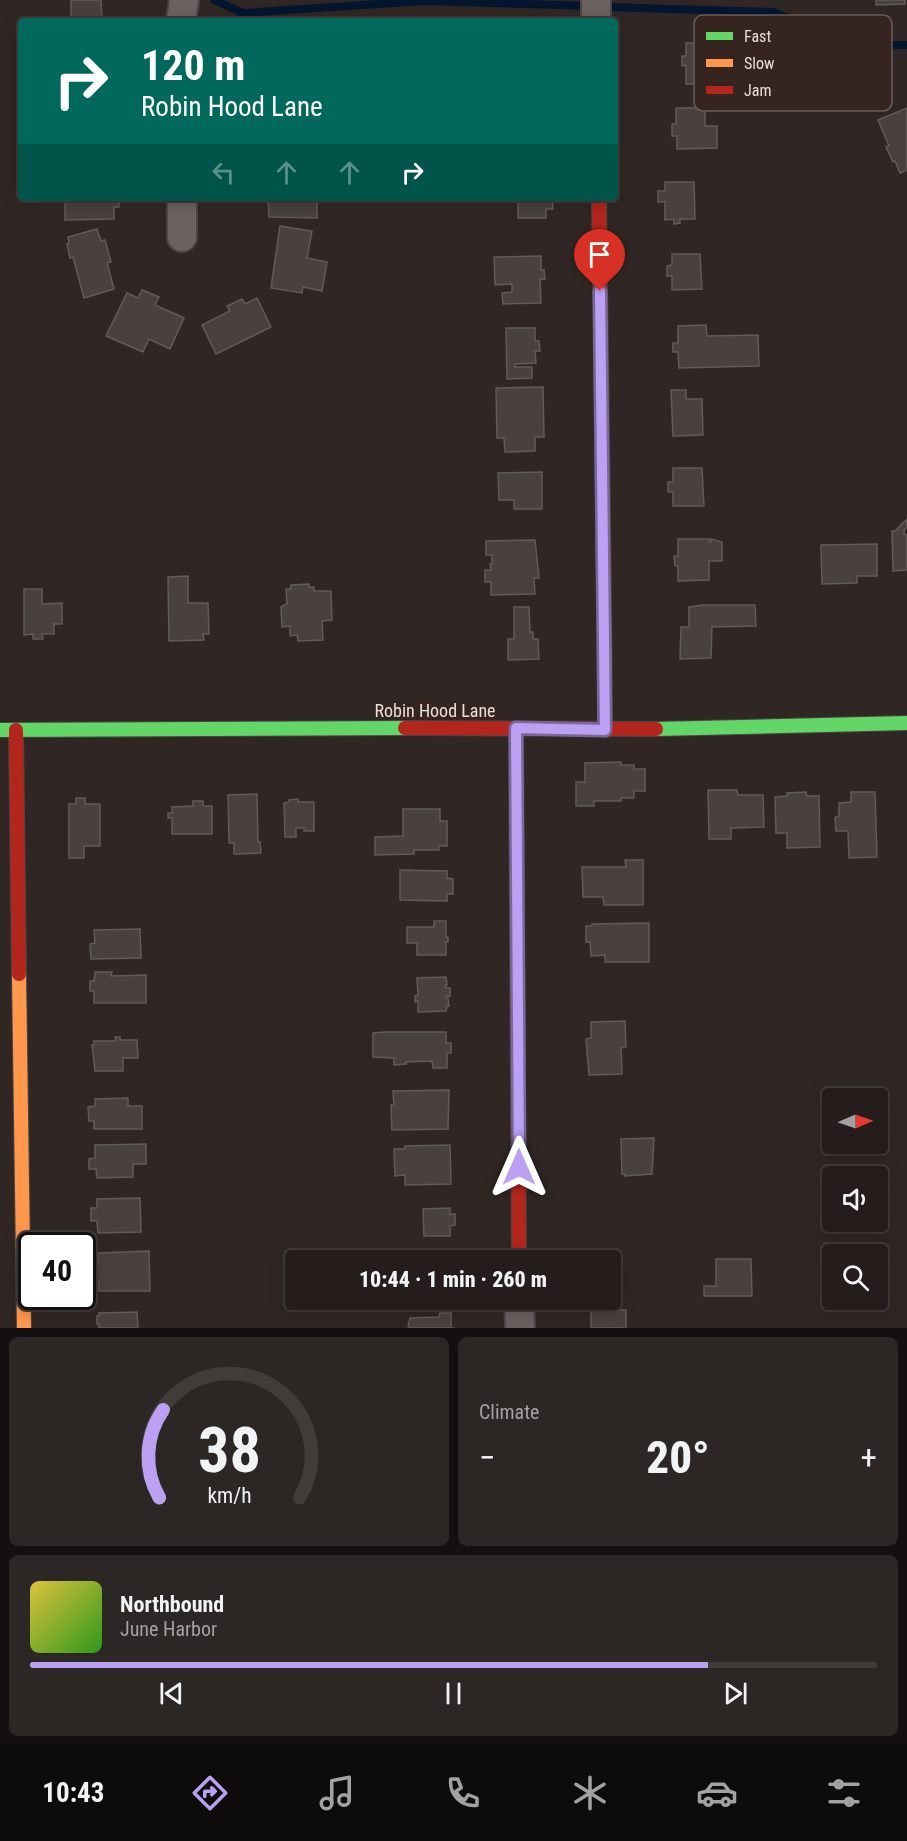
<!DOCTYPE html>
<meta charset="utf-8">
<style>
:root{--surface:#241d1b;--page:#2c2624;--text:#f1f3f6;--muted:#a3a2a3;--line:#413b3a;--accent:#bca0f2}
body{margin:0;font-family:"Roboto Condensed",sans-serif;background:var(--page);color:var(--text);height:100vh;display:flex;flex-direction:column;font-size:22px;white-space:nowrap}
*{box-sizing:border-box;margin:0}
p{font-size:20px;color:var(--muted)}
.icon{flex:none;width:33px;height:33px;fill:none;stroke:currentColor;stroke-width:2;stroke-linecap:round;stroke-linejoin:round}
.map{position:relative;height:1328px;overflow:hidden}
.panel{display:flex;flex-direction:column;gap:9px;padding:9px;background:#14100f;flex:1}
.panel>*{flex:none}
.top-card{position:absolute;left:18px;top:18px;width:600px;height:183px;border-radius:6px;box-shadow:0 3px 15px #0003,0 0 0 2px var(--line);background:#00695c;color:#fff;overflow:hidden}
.needle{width:39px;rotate:88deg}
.tools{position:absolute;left:822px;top:1088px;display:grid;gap:12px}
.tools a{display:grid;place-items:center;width:66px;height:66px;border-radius:6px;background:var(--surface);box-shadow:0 3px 15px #0003,0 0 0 2px var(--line);font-size:30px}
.speed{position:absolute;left:18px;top:1232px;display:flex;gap:12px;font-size:30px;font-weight:700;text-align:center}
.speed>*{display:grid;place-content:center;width:78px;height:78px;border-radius:50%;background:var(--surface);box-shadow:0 3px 15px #0003,0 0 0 2px var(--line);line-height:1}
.speed .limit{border:3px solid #111;border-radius:9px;background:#fff;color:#111}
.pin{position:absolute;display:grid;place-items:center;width:51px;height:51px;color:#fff;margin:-62px -26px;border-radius:50% 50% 50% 0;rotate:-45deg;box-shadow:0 0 6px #0007}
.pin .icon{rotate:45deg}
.me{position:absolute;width:66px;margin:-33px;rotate:0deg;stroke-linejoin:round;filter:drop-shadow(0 0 4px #0008)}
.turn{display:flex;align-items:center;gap:21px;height:126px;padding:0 24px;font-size:27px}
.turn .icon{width:78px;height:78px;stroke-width:2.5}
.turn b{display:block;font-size:42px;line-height:51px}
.lanes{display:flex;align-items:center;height:57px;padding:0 24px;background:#0003;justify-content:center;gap:30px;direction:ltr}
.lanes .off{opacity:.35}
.big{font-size:45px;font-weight:800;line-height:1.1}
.panel .widget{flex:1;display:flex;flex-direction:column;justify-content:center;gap:9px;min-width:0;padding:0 21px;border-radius:9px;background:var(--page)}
.panel .dial{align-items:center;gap:0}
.dial svg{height:156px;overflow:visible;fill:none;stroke:var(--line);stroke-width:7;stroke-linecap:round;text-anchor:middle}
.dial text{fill:var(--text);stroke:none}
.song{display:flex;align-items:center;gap:18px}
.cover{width:72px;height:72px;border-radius:9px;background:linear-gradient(135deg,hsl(50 70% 55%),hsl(110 70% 35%))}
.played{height:6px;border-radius:3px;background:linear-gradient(90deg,var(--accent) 80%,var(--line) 80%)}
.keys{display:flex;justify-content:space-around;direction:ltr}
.heat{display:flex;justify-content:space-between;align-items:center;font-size:33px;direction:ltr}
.panel .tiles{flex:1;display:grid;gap:9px;grid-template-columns:1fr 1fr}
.widget:last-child{grid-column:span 2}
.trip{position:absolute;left:285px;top:1250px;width:336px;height:60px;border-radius:6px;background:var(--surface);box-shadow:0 3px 15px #0003,0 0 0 2px var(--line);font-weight:800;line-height:60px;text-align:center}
.tabs{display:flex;height:96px;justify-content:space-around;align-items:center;background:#0e0c0b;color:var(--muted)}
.tabs .icon{width:42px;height:42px}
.tabs .selected{color:var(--accent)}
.tabs b{font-size:27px;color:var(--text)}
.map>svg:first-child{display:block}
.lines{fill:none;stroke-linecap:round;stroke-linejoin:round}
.stream{stroke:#04162f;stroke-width:8}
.building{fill:#48413d;stroke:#625b57;stroke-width:1.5}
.street-casing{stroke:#4d4543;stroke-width:32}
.fast-casing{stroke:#4d4543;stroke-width:16}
.slow-casing{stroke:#4d4543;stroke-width:16}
.jam-casing{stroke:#4d4543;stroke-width:16}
.street{stroke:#6a6260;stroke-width:28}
.fast{stroke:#63d668;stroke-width:14}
.slow{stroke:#ff974d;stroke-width:14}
.jam{stroke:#b3261e;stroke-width:14}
.route-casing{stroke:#7a689d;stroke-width:15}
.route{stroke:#bca0f2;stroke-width:10}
.labels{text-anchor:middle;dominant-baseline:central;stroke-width:6;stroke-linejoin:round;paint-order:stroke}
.street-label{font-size:18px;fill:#e9deda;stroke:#35241f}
.key{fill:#35241f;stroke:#6b5c57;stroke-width:1.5}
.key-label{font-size:16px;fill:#e9deda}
</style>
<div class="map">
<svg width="907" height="1328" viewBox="0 0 907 1328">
<rect width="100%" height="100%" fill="#302724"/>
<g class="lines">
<g class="stream">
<path d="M214,0L243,13L424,1L591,6"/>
<path d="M603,7L773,12L858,45H907"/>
</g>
</g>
<g class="building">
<path d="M71,0H101L102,17L71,18Z"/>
<path d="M876,0H905V4L876,5Z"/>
<path d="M686,43H715L716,83L686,84V65L682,66V56H686Z"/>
<path d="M676,108H705V126H717V148L677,149V136H672V124H676Z"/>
<path d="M907,108V170L900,173L895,161L893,162L886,147L889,146L878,120Z"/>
<path d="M665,182H694L695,219H680V223L674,224V219L665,220V202H658V191H665Z"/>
<path d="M65,198H119V207H114V219L65,220Z"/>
<path d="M264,198H317V218L269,217L268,199Z"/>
<path d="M518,198H552L553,209H546V218H518Z"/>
<path d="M280,226L312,231L307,258L327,262L322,291L303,287L302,293L271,288Z"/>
<path d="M97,229L101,241L105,240L111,262L107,263L114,289L84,298L73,257L70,258L67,244L69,243L68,237Z"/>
<path d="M672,254H700L702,289L672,290V276H667V266L672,265Z"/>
<path d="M541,256V270H544L545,279H540L541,303L503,304L502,293L512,292V284L495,285L494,257Z"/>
<path d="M142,290L159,297L155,305L184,318L170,349L149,339L143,352L106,336L127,293L138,298Z"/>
<path d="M257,298L271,327L216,354L202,325L230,311L227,306L242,299L245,304Z"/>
<path d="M706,325L707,336L758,335L759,366L679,368L678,352H673V343H678V326Z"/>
<path d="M506,328H535V341H539L540,351H535L536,363L515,364V367H532V378L507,379Z"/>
<path d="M543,387L544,437H535V451L505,452L504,438H497L496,388Z"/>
<path d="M671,390H686V399H702L703,435L673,436Z"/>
<path d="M673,468H702L704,506H673V492H668V482H673Z"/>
<path d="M542,472V509H514V500H499L498,473Z"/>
<path d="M907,519V527L904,530V534L907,535V570L893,571L892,531H895Z"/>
<path d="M678,539H709V542H711V539L722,542V561H709V580L678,581V566H675L674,556H678Z"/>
<path d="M535,540L539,578H534L535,594L491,595V582H485V570H491L490,564H492V555H486V541Z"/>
<path d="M877,544V576H857V583L822,584L821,545Z"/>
<path d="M188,576V603H208L209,634H203L204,640L169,641L168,577Z"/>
<path d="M309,584V587H314V591H331L332,620L322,621L323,640L298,641L297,635L290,636V626L282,627L281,607L287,604L286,589H291V585Z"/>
<path d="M24,589H42V604L62,603V624H54V634H42L43,639H33V634L24,635Z"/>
<path d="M704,605H755L756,626L712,627L711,658L680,659L681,627H689V607Z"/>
<path d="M514,607H529L530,632H533V639H538L539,659L508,660V639H514Z"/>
<path d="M621,762V765H634V769H645V791H634V798H621V801H594V806H576V782H585V763Z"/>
<path d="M708,790H737L738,795H763L764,827L731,828V839H709Z"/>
<path d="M806,792L807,796H819L820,847L787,848V833H776L775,797L787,796V793Z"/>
<path d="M851,792H875L877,857L849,858L848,831H836L835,817L839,816V803L851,802Z"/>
<path d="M257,794L258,842H260L261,853L234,854V843H229L228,795Z"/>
<path d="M76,798H85V804H100V846H84V858H69V804H76Z"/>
<path d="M298,799V802H314V831H304V828H296V837H285L284,803L289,802V800Z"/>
<path d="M193,801H203V806H212V834H172V818H168V813H172V807L193,806Z"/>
<path d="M403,809H440V821H447V846H439V850H414V854L375,855V837L403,836Z"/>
<path d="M625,860H643V905H604L603,897H583L582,867H626Z"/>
<path d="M400,870L447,871V878L453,879V894H447V901L400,900Z"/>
<path d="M434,921H446V937H448V942H446V955H417V943H407V927H434Z"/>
<path d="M649,923V962H605V955L591,956L590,942H586V926H592V924Z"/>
<path d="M140,929L141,958L91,959L90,944L95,943L94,930Z"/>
<path d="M95,972H112L111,976L146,975V1003H94V991H90V981H94Z"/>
<path d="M446,977L447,985H445L446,988H450V996H446V998H448L449,1006H447L446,1011L418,1012V1001L415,1002V996L418,995L417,978Z"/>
<path d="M625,1021L626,1047L621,1048L622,1074L589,1075L586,1039L591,1038V1022Z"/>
<path d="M384,1032H446V1043H451V1053H447V1068H433L432,1061L406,1062V1064L394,1065V1058L373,1057V1033Z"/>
<path d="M115,1037H120V1040H137L138,1058H123V1071H95L92,1045H94V1041H116Z"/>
<path d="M449,1090L448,1129L392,1130L391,1105H394L393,1091Z"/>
<path d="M128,1098V1106H142V1129H94V1121H89L88,1107L95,1106V1099Z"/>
<path d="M654,1138L652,1174L625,1176V1174H622L621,1139Z"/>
<path d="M146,1144V1164H133V1177L97,1178L96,1169H89V1159L95,1158V1145Z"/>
<path d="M450,1145L451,1184L405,1185V1175L395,1176L394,1149H405V1146Z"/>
<path d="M140,1198L141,1232L98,1233L97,1221H91V1208H97V1199Z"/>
<path d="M450,1208V1214H455V1225L450,1226V1236H424L423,1209Z"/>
<path d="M149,1251L150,1291H99V1282H92V1266H98V1253Z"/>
<path d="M411,1258L449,1259L411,1260Z"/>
<path d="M716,1259H751L752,1296H704V1286H716Z"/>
<rect x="591" y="1310" width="35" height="18"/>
<path d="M137,1312L138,1328H99V1324H97V1316H99V1313Z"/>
<path d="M440,1313H451V1328H455H410L408,1326L410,1318L439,1317Z"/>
</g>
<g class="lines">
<defs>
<g id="street">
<path d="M596,0V21"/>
<path d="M181,21L184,0"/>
<path d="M182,198V237"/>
<path d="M519,1299L520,1328"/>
</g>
<g id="fast">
<path d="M604,603L605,730"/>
<path d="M656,729L907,723"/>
<path d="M0,730L405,728"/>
</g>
<path id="slow" d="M19,974L24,1328"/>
<g id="jam">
<path d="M599,198L604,603"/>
<path d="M405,728L656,729"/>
<path d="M516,728L519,1260"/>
<path d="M16,730L19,974"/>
</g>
</defs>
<use href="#street" class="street-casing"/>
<use href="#fast" class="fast-casing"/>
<use href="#slow" class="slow-casing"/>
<use href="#jam" class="jam-casing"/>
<use href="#street" class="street"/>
<use href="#fast" class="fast"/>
<use href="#slow" class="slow"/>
<use href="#jam" class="jam"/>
</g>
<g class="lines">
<defs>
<path id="route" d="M519,1167L516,728L605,730L600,291"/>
</defs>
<use href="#route" class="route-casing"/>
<use href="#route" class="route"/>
</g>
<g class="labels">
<g class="street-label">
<text x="435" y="710">Robin Hood Lane</text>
</g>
</g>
<rect x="694" y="15" width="198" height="96" rx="9" class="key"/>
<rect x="706" y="32" width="27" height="8" fill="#63d668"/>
<rect x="706" y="59" width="27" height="8" fill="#ff974d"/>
<rect x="706" y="86" width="27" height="8" fill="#b3261e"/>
<g class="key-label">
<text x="744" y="42">Fast</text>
<text x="744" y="69">Slow</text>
<text x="744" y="96">Jam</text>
</g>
</svg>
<div class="tools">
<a><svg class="needle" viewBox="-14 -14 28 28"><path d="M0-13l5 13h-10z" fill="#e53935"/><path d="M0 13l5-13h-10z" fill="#a3a2a3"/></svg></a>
<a><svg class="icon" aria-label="sound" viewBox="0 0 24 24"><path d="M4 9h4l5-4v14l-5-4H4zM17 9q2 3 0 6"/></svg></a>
<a><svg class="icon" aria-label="search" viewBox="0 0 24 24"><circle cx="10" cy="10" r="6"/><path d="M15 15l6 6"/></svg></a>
</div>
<div class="speed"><div class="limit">40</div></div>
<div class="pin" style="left:600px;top:291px;background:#d93025"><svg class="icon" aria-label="arrive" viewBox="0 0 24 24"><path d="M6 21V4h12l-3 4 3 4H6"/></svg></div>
<svg class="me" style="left:519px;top:1167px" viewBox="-20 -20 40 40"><path d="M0-17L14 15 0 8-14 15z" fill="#bca0f2" stroke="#fff" stroke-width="4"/></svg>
<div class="trip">10:44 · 1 min · 260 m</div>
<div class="top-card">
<div class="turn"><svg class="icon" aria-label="right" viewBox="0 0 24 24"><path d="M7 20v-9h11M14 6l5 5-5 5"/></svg><div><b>120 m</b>Robin Hood Lane</div></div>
<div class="lanes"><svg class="icon off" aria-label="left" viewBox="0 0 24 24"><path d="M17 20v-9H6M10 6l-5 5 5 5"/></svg><svg class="icon off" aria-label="ahead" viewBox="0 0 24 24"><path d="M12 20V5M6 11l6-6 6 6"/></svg><svg class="icon off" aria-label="ahead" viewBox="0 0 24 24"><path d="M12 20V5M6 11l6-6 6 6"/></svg><svg class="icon" aria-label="right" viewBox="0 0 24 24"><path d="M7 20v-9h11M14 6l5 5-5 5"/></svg></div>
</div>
</div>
<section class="panel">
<div class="tiles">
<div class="widget dial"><svg viewBox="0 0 100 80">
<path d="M14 69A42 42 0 1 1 86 69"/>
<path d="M14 69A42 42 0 0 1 16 24" stroke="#bca0f2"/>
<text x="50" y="56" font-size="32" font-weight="700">38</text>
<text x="50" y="72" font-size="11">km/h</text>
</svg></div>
<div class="widget"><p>Climate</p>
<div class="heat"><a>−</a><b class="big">20°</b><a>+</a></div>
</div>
<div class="widget">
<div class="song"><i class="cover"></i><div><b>Northbound</b><p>June Harbor</p></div></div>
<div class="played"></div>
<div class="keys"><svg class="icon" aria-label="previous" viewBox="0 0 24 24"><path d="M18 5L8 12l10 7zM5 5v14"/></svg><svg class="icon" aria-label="pause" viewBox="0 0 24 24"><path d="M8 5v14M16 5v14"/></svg><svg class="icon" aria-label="next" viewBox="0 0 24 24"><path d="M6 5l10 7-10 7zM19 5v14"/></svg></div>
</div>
</div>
</section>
<nav class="tabs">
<b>10:43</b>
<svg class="icon selected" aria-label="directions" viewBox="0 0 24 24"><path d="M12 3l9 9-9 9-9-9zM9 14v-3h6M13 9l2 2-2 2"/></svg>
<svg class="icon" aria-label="music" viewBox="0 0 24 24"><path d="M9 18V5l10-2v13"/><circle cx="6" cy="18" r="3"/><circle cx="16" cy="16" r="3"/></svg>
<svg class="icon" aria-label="phone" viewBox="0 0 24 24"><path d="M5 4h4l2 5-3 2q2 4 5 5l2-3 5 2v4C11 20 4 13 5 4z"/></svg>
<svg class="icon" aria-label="climate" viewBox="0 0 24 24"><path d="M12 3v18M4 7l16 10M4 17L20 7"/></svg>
<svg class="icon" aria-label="car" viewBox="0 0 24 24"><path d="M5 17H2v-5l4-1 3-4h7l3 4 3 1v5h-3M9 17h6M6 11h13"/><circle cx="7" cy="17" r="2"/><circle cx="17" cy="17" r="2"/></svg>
<svg class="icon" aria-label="filters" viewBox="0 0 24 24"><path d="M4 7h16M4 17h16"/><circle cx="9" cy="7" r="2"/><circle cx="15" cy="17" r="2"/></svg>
</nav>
